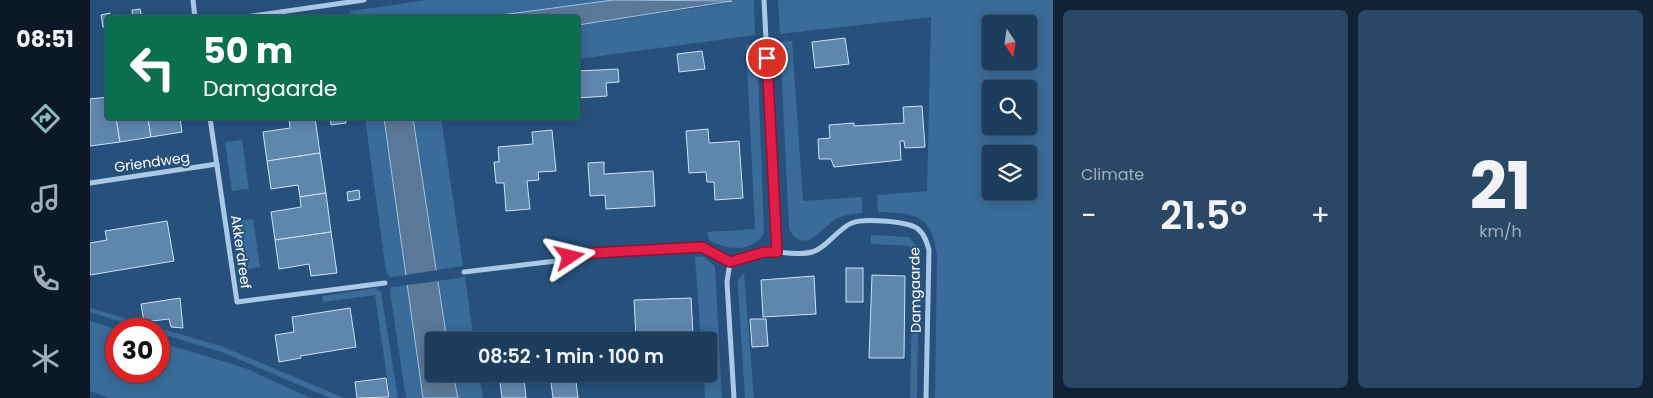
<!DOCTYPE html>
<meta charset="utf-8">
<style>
:root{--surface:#1d3d5d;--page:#2a4866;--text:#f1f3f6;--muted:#a0aebc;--line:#3b5672;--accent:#8bbbb9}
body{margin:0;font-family:Poppins,sans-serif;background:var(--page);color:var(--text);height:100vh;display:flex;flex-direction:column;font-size:19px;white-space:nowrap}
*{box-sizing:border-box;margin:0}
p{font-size:16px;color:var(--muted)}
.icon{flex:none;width:28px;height:28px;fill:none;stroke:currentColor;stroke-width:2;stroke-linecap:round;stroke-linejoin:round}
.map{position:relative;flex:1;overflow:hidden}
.sheet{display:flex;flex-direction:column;gap:10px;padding:10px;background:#102233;width:600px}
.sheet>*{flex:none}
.hud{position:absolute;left:15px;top:15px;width:475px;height:105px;border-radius:5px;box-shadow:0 2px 12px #0003,0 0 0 1px var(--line);background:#0b6e4f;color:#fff;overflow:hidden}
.needle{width:32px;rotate:167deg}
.controls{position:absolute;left:892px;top:15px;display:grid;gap:10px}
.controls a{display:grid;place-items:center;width:55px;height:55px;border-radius:5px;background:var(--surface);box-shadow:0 2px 12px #0003,0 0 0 1px var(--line);font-size:25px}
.speed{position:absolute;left:15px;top:318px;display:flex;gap:10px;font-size:25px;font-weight:700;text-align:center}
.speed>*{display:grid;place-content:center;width:65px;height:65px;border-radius:50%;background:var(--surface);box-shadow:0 2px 12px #0003,0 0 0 1px var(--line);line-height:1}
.speed .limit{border:8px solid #d22;background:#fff;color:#111}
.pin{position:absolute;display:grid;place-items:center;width:42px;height:42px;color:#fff;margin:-21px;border:2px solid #fff;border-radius:50%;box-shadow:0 1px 5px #0007}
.me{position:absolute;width:55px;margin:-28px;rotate:80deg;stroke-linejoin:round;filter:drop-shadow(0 0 4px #0008)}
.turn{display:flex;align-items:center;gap:18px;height:105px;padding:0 15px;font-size:22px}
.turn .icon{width:65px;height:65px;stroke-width:2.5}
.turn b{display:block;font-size:35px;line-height:42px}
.big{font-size:38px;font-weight:600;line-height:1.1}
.sheet .tile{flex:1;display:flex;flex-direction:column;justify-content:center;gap:8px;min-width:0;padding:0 18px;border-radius:8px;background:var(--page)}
.sheet .dial{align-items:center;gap:0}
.dial b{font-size:65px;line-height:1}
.heat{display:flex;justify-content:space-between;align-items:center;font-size:28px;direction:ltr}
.sheet .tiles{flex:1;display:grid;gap:10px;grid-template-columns:repeat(2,1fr)}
.trip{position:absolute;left:335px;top:332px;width:292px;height:50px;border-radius:5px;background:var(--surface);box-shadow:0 2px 12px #0003,0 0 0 1px var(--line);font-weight:600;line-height:50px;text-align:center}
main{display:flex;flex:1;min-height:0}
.tabs{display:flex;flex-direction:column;width:90px;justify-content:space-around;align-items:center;background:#0c1825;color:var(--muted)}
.tabs .icon{width:35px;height:35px}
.tabs .active{color:var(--accent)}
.tabs b{font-size:22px;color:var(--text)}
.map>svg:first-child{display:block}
.green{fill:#3a6b99;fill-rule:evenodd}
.water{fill:#5a7897;stroke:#a0c4e5}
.pier{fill:#27517c}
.building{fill:#5f86ad;stroke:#cee1f4}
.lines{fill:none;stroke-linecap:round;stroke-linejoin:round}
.street{stroke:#abc9e4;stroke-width:5}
.route-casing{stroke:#92132f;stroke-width:12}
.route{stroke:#e11d48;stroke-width:9}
.labels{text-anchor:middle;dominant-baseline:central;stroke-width:4;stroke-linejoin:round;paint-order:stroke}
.street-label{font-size:14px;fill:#fff;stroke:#27517c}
</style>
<main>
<nav class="tabs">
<b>08:51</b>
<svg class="icon active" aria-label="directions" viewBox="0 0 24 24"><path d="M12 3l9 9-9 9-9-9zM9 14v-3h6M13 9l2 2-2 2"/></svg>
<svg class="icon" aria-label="music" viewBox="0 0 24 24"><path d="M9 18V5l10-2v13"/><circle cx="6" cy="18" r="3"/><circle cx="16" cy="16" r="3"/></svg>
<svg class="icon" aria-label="phone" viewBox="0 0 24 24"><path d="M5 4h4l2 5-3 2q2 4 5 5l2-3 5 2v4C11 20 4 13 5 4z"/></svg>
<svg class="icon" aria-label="climate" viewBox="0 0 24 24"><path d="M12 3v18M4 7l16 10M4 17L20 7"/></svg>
</nav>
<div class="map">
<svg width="963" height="398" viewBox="0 0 963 398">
<rect width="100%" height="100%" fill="#27517c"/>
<g class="green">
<path d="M338,0H524L399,18L261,17L260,11Z"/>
<path d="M642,0H664L665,35L488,59V25L633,4Z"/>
<path d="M688,0H963V398H845L847,256C842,214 826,213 788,212L787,195L837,191L841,17L690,34ZM901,24H939V61H901ZM901,89H939V126H901ZM901,154H939V191H901Z"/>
<path d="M702,41L713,201L772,197V213C764,214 752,215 746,219C730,229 715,256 699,229L690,42Z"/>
<path d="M667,44L674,233C662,253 638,250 620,241L617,232L665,229L656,45Z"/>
<path d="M275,118H294L318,275L300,277L296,271Z"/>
<path d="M323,118H351L373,266L346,270Z"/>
<path d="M152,140L159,189L142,191L135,142Z"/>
<path d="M163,219L170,267L153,270L146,221Z"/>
<path d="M781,235L819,237L829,249L827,398H820L823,251L819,246L781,244Z"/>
<path d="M613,256L625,266L632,398H615L614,374H619V341H611L605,257Z"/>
<path d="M654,273L664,398H655L648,288V280Z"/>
<path d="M375,277L384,341H357L347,281Z"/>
<path d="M319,285L333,398H316L300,291L301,287Z"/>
<path d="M286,288L291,292L308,398H300L285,295L233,302L232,296Z"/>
<path d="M0,308L131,346L254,398H240L132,352L69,333V329H53L0,312Z"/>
<path d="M0,321L26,329V371H69V342L155,368L220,398H19L0,391Z"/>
<path d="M363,374H389L393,398H368Z"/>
</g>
<g class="water">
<path d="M523,0L642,1L488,25V18L396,17Z"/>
<path d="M294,118H323L357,341H344V374H363L368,398H333Z"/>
</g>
<path class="pier" d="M348,270L350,281L316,285L315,275Z"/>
<g class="building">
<path d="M50,9L52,18H43L42,10Z"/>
<path d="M20,13L18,26L13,27L11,15Z"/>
<path d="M755,38L759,64L725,68L722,42Z"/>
<path d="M612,51L615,69L589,72L587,54Z"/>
<path d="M528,69L529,82L516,83L517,96L488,98V71Z"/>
<path d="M18,97V118H26L30,142L0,146V99Z"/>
<path d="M832,106L835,147L815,148L814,141H810L811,160L744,167L741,159H729L728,139L740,138L739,125L764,123V126L814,123L813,107Z"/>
<path d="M26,118H58L61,137L30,142Z"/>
<path d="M58,118H90L92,132L61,137Z"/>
<path d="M199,118H225L230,153L177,161L173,132L200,128Z"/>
<path d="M240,118H255L256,123L241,125Z"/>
<path d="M618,129L619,143L649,141L653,198L625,200L624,182H617L616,172L599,173L596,131Z"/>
<path d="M462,130L466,171L448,172L449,180L437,181L440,209L416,211L414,183H406L404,162H409L408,147L443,144L442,132Z"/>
<path d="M230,153L236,193L210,197L208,185L181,189L177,161Z"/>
<path d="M514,162V174L563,171L565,206L516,209L515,195L500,196L498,163Z"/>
<path d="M269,190L270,199L258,201L257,192Z"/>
<path d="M236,193L241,232L185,240L181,212L211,207L210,197Z"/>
<path d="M77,221L84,261L0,275V243L17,240L15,231Z"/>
<path d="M241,232L247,273L221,276L219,264L189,269L185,240Z"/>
<rect x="756" y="268" width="17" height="34"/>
<path d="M782,275L815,276L814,358H779Z"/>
<path d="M724,276L726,314L673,317L671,280Z"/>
<path d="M90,298L93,328L81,327L79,319L54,322L51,304Z"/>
<path d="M601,298L603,334H593L594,341H575V335L546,337L544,300Z"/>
<path d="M260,308L266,347L210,356L211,358L189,362L185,335L204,332L202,317Z"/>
<path d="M660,319H676L678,346L662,347Z"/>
<path d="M409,374H485L488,398H463L460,375L434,378L436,398H412Z"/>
<path d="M296,378L299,397L267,398L265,382Z"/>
</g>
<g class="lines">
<g class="street">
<path d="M103,0L105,18"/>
<path d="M674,0L687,252C698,253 711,255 722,252C737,248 747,229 762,223C773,218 821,221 829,230C835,235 837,243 839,250L836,398"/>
<path d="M148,18L274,0"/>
<path d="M120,118L147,302L295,283"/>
<path d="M0,183L127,164"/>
<path d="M640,262L637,282L644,398"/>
<path d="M374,272L466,261L494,254L605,248L612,247L640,262L674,252H687"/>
</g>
</g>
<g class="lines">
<defs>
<path id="route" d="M480,257L503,253L612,247L640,262L674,252H687L677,58"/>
</defs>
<use href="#route" class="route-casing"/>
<use href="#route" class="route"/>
</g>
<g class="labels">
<g class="street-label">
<text transform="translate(62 162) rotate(-8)">Griendweg</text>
<text transform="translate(151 252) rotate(82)">Akkerdreef</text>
<text transform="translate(825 290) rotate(-91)">Damgaarde</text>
</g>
</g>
</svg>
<div class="controls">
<a><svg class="needle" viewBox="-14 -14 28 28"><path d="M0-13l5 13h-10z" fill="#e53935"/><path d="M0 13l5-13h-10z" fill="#a0aebc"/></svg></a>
<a><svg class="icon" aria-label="search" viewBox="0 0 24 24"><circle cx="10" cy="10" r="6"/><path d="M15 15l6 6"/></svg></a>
<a><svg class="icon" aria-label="layers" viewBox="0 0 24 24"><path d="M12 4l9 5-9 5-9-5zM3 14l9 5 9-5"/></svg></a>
</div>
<div class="speed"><div class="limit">30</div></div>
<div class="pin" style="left:677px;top:58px;background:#d93025"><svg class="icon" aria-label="arrive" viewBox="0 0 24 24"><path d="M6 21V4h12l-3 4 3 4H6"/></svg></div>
<svg class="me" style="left:480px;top:257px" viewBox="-20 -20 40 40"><path d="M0-17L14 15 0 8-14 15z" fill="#e11d48" stroke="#fff" stroke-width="4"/></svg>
<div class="trip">08:52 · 1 min · 100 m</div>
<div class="hud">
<div class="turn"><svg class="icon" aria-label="left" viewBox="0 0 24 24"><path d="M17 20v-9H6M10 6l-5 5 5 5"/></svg><div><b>50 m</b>Damgaarde</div></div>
</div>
</div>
<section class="sheet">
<div class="tiles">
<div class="tile"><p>Climate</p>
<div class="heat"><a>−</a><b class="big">21.5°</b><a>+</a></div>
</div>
<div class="tile dial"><b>21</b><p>km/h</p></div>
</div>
</section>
</main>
